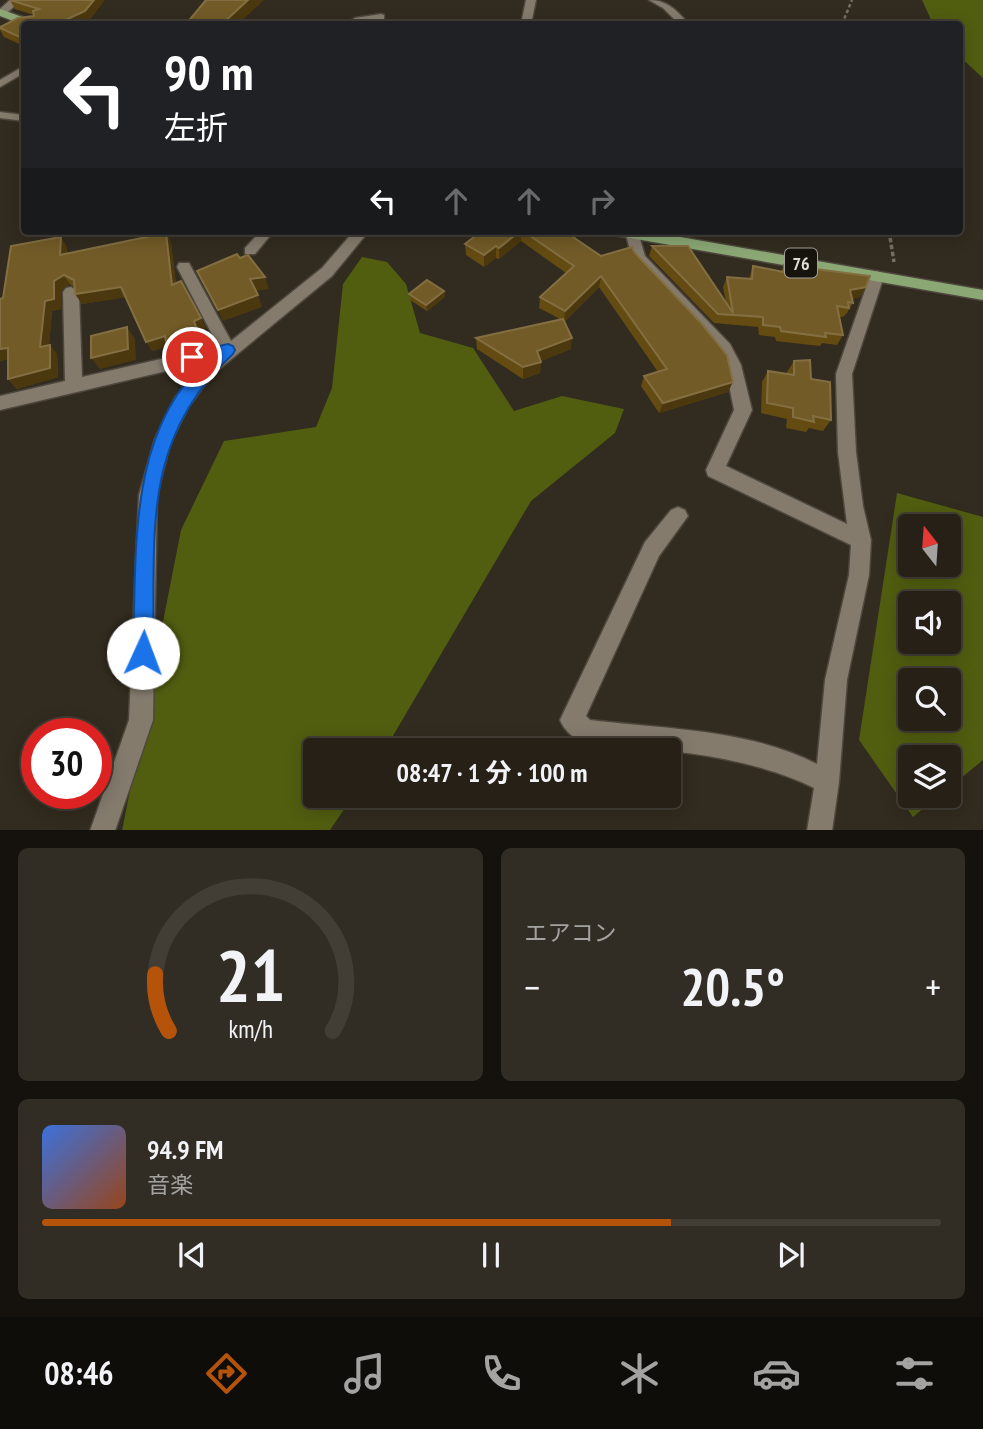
<!DOCTYPE html>
<html lang="ja">
<meta charset="utf-8">
<style>
:root{--surface:#262017;--page:#322d24;--text:#f1f3f6;--muted:#a4a3a1;--line:#423e36;--accent:#b45309}
body{margin:0;font-family:"PT Sans Narrow","Noto Sans JP",sans-serif;background:var(--page);color:var(--text);height:100vh;display:flex;flex-direction:column;font-size:26px;white-space:nowrap}
*{box-sizing:border-box;margin:0}
p{font-size:23px;color:var(--muted)}
.icon{flex:none;width:38px;height:38px;fill:none;stroke:currentColor;stroke-width:2;stroke-linecap:round;stroke-linejoin:round}
.map{position:relative;height:830px;overflow:hidden}
.drawer{display:flex;flex-direction:column;gap:18px;padding:18px;background:#15120d;flex:1}
.drawer>*{flex:none}
.banner{position:absolute;left:21px;top:21px;width:942px;height:214px;border-radius:7px;box-shadow:0 4px 18px #0003,0 0 0 2px var(--line);background:#202124;color:#fff;overflow:hidden}
.needle{width:46px;rotate:343deg}
.controls{position:absolute;left:898px;top:514px;display:grid;gap:14px}
.controls a{display:grid;place-items:center;width:63px;height:63px;border-radius:7px;background:var(--surface);box-shadow:0 4px 18px #0003,0 0 0 2px var(--line);font-size:35px}
.speed{position:absolute;left:21px;top:718px;display:flex;gap:14px;font-size:35px;font-weight:700;text-align:center}
.speed>*{display:grid;place-content:center;width:91px;height:91px;border-radius:50%;background:var(--surface);box-shadow:0 4px 18px #0003,0 0 0 2px var(--line);line-height:1}
.speed .limit{border:10px solid #d22;background:#fff;color:#111}
.pin{position:absolute;display:grid;place-items:center;width:60px;height:60px;color:#fff;margin:-30px;border:4px solid #fff;border-radius:50%;box-shadow:0 2px 7px #0007}
.me{position:absolute;width:77px;margin:-38px;rotate:2deg;stroke-linejoin:round;filter:drop-shadow(0 0 5px #0008)}
.turn{display:flex;align-items:center;gap:24px;height:147px;padding:0 28px;font-size:32px}
.turn .icon{width:91px;height:91px;stroke-width:2.5}
.turn b{display:block;font-size:49px;line-height:60px}
.lanes{display:flex;align-items:center;height:66px;padding:0 28px;background:#0003;justify-content:center;gap:35px;direction:ltr}
.lanes .off{opacity:.35}
.big{font-size:52px;font-weight:700;line-height:1.1}
.drawer .tile{flex:1;display:flex;flex-direction:column;justify-content:center;gap:10px;min-width:0;padding:0 24px;border-radius:10px;background:var(--page)}
.drawer .dial{align-items:center;gap:0}
.dial svg{height:182px;overflow:visible;fill:none;stroke:var(--line);stroke-width:7;stroke-linecap:round;text-anchor:middle}
.dial text{fill:var(--text);stroke:none}
.song{display:flex;align-items:center;gap:21px}
.cover{width:84px;height:84px;border-radius:10px;background:linear-gradient(135deg,hsl(220 70% 55%),hsl(20 70% 35%))}
.played{height:7px;border-radius:4px;background:linear-gradient(90deg,var(--accent) 70%,var(--line) 70%)}
.keys{display:flex;justify-content:space-around;direction:ltr}
.heat{display:flex;justify-content:space-between;align-items:center;font-size:38px;direction:ltr}
.drawer .tiles{flex:1;display:grid;gap:18px;grid-template-columns:1fr 1fr}
.tile:last-child{grid-column:span 2}
.trip{position:absolute;left:303px;top:738px;width:378px;height:70px;border-radius:7px;background:var(--surface);box-shadow:0 4px 18px #0003,0 0 0 2px var(--line);font-weight:700;line-height:70px;text-align:center}
.tabs{display:flex;height:112px;justify-content:space-around;align-items:center;background:#0f0d09;color:var(--muted)}
.tabs .icon{width:49px;height:49px}
.tabs .active{color:var(--accent)}
.tabs b{font-size:32px;color:var(--text)}
.map>svg:first-child{display:block}
.forest{fill:#515e10;fill-rule:evenodd}
.lines{fill:none;stroke-linecap:round;stroke-linejoin:round}
.lane-casing{stroke:#4e473d;stroke-width:3}
.street-casing{stroke:#4e473d;stroke-width:3}
.primary-casing{stroke:#4e473d;stroke-width:3}
.path-far1{stroke:#756f64;stroke-width:2.5;stroke-dasharray:3.5 2.5;stroke-linecap:butt}
.path{stroke:#756f64;stroke-width:3.5;stroke-dasharray:4.5 2.5;stroke-linecap:butt}
.lane{fill:#847b6d;fill-rule:evenodd}
.street{fill:#847b6d;fill-rule:evenodd}
.primary{fill:#8aa774;fill-rule:evenodd}
.wall{fill:#644b12}
.shaded-wall{fill:#4b380e}
.building{fill:#725b27;stroke:#836f42;stroke-width:2}
.route{fill:#1a73e8;stroke:#114b97;stroke-width:2}
.labels{text-anchor:middle;dominant-baseline:central;stroke-width:7;stroke-linejoin:round;paint-order:stroke}
.shield{fill:#17140e;stroke:#a4a099;stroke-width:2}
.shield-label{font-size:18px;font-weight:bold;fill:#e1dcd4}
</style>
<div class="map">
<svg width="983" height="831" viewBox="0 0 983 831">
<rect width="100%" height="100%" fill="#322b1f"/>
<g class="forest">
<path d="M922,0H983V78L959,56V24H933Z"/>
<path d="M362,257L387,262L406,284L420,333L473,348L514,411L562,396L624,409L615,433L531,501L384,751H315V796H353L330,830L122,831L181,530L224,441L316,427L332,388L343,284Z"/>
<path d="M897,493L983,517V760L949,788L948,758H910V796H938L913,817L859,740ZM910,527H948V565H910ZM910,604H948V642H910ZM910,681H948V719H910Z"/>
</g>
<g class="lines">
<defs>
<g id="lane">
<path d="M649,0C668,0 677,11 689,24H679L663,8Z"/>
<path d="M381,14L384,15V19L345,24L355,18Z"/>
<path d="M24,66V73L0,87V80Z"/>
<path d="M0,112L24,115V121L0,118Z"/>
<path d="M261,231H274L255,254H245V248Z"/>
</g>
<g id="street">
<path d="M10,0H21L5,15L0,16V9Z"/>
<path d="M526,0H536L531,24H521Z"/>
<path d="M354,231H369L332,276L212,375L188,407L170,444L157,495L153,720L115,831H90L129,720L139,495L155,439L175,398L205,362L0,410V396L65,381L63,292L66,288L71,287L79,292L82,377L218,346L177,267L179,263H189L231,341L322,268Z"/>
<path d="M628,232H638L645,256L730,344L741,365L752,410L726,466L847,524L838,452L836,374L870,276L877,271L884,276L852,374L856,452L863,506L871,540L869,575L847,680L839,782L832,831H807L814,788C774,767 706,753 664,751C638,749 607,750 583,742C573,738 564,730 560,720L645,542L671,510L678,507L685,510L688,516L659,556L586,716L590,720C664,729 749,729 817,764L825,680L849,575L851,545L708,476L706,470L734,410L725,365L718,352L633,262L626,235Z"/>
</g>
<g id="primary">
<path d="M0,9L36,22L37,24L24,25L0,16Z"/>
<path d="M612,231H646L983,290V300L619,236Z"/>
</g>
</defs>
<use href="#lane" class="lane-casing"/>
<use href="#street" class="street-casing"/>
<use href="#primary" class="primary-casing"/>
<path class="path-far1" d="M842,24L852,0"/>
<path class="path" d="M889,231L894,262"/>
<use href="#lane" class="lane"/>
<use href="#street" class="street"/>
<use href="#primary" class="primary"/>
</g>
<g class="wall">
<path d="M10,0L89,21L24,24V46L4,37L0,30V27L34,16V15L15,9Z"/>
<path d="M482,231H564L601,256L634,252L728,392L659,413L641,386L644,376L658,372L599,287L564,322L571,349L541,361L540,373L523,379L477,349L476,338L560,319L539,308L540,297L566,273L521,241L499,259L496,258L484,267L466,255L465,244Z"/>
<path d="M166,233L171,243L176,283L206,328L199,330L201,337L196,338L197,344L172,352L169,346L152,351L126,297L82,304L74,287L70,284L61,290V309L52,311L49,345L57,354L58,377L17,389L8,379V359L0,361V299L3,298L67,247V254Z"/>
<path d="M652,246L726,302L723,287L727,277L749,279L753,266L781,271L784,265L866,287L860,297L852,299L853,303L847,313L843,317H839L843,335L837,345L822,343L820,346L776,341L775,337L759,335L758,327L714,323L649,256Z"/>
<path d="M444,291L445,297L427,311L410,300L409,294Z"/>
<path d="M794,361L811,379L831,420L823,431L809,428L806,432L786,428L787,419L761,413L762,382L768,371L787,374V372Z"/>
</g>
<g class="shaded-wall">
<path d="M94,0H105L89,21L81,24H57Z"/>
<path d="M248,0H264L238,24H222Z"/>
<path d="M520,231H521V241L499,259V248Z"/>
<path d="M166,233L171,243L177,294L172,285Z"/>
<path d="M61,237L67,247L66,265L60,255Z"/>
<path d="M496,246V258L484,267V255Z"/>
<path d="M64,275L70,284L61,290V309L52,311L48,357L40,347L45,301L54,281Z"/>
<path d="M601,276L599,287L564,322L565,311Z"/>
<path d="M265,277L269,289L255,291L250,279Z"/>
<path d="M121,287L127,297L82,304L75,294Z"/>
<path d="M866,287L860,297L845,300L850,290Z"/>
<path d="M444,291L445,297L427,311L426,305Z"/>
<path d="M258,295L262,307L223,321L218,310Z"/>
<path d="M201,318L206,328L199,330L201,337L196,338L197,344L172,352L169,346L152,351L146,342L191,329L194,321Z"/>
<path d="M127,327L135,339L136,360L100,369L91,358Z"/>
<path d="M572,338L571,349L536,363L537,351Z"/>
<path d="M50,345L57,354L58,377L17,389L8,379Z"/>
<path d="M8,348L17,357L0,361V349Z"/>
<path d="M541,362L540,373L523,379V367Z"/>
<path d="M733,382L728,392L659,413L663,403Z"/>
</g>
<g class="building">
<path d="M10,0H94L85,11L57,24H24V39L0,28V27L18,18L34,16L33,11L39,9Z"/>
<path d="M206,0H248L222,24H186Z"/>
<path d="M482,231H520L499,248L496,246L484,255L465,244Z"/>
<path d="M523,231H564L601,256L632,247L634,252L702,324L727,355L733,382L663,403L644,376L667,369L601,276L565,311L540,297L574,266Z"/>
<path d="M166,233L172,285L181,281L201,318L194,321L196,327L191,329L192,334L166,342L165,336L146,342L121,287L75,294L74,280L64,275L54,281V299L45,301L40,347L50,345V368L8,379V348L0,349V299L3,298L11,246L61,237L60,255Z"/>
<path d="M652,246H688L733,313L727,277L752,279L753,266L784,272V265L870,276L866,287L850,290L853,303L848,302L849,308L837,306L843,335L825,333L826,337L781,331L780,327L763,325V317L718,314Z"/>
<path d="M237,254L240,258L248,255L265,277L250,279L258,295L218,310L197,271Z"/>
<path d="M427,280L444,291L426,305L409,294Z"/>
<path d="M563,319L572,338L537,351L541,362L523,367L476,338Z"/>
<path d="M127,327L128,349L91,358V336Z"/>
<path d="M810,360L811,379L830,382L831,420L813,416L814,422L793,417V408L767,403L768,371L794,375V361Z"/>
</g>
<path class="route" d="M228,344L233,346L235,350L233,354C139,440 156,537 153,653L150,660L143,663L136,660L133,653C137,555 126,432 207,360L187,361L185,357L187,353Z"/>
<g class="labels">
<rect class="shield" x="785" y="248.5" width="32" height="29" rx="5"/>
<g class="shield-label">
<text x="801" y="263">76</text>
</g>
</g>
</svg>
<div class="controls">
<a><svg class="needle" viewBox="-14 -14 28 28"><path d="M0-13l5 13h-10z" fill="#e53935"/><path d="M0 13l5-13h-10z" fill="#a4a3a1"/></svg></a>
<a><svg class="icon" aria-label="sound" viewBox="0 0 24 24"><path d="M4 9h4l5-4v14l-5-4H4zM17 9q2 3 0 6"/></svg></a>
<a><svg class="icon" aria-label="search" viewBox="0 0 24 24"><circle cx="10" cy="10" r="6"/><path d="M15 15l6 6"/></svg></a>
<a><svg class="icon" aria-label="layers" viewBox="0 0 24 24"><path d="M12 4l9 5-9 5-9-5zM3 14l9 5 9-5"/></svg></a>
</div>
<div class="speed"><div class="limit">30</div></div>
<div class="pin" style="left:192px;top:357px;background:#d93025"><svg class="icon" aria-label="arrive" viewBox="0 0 24 24"><path d="M6 21V4h12l-3 4 3 4H6"/></svg></div>
<svg class="me" style="left:143px;top:653px" viewBox="-20 -20 40 40"><circle r="19" fill="#fff"/><path d="M0-13L10 11 0 6-10 11z" fill="#1a73e8"/></svg>
<div class="trip">08:47 · 1 分 · 100 m</div>
<div class="banner">
<div class="turn"><svg class="icon" aria-label="left" viewBox="0 0 24 24"><path d="M17 20v-9H6M10 6l-5 5 5 5"/></svg><div><b>90 m</b>左折</div></div>
<div class="lanes"><svg class="icon" aria-label="left" viewBox="0 0 24 24"><path d="M17 20v-9H6M10 6l-5 5 5 5"/></svg><svg class="icon off" aria-label="ahead" viewBox="0 0 24 24"><path d="M12 20V5M6 11l6-6 6 6"/></svg><svg class="icon off" aria-label="ahead" viewBox="0 0 24 24"><path d="M12 20V5M6 11l6-6 6 6"/></svg><svg class="icon off" aria-label="right" viewBox="0 0 24 24"><path d="M7 20v-9h11M14 6l5 5-5 5"/></svg></div>
</div>
</div>
<section class="drawer">
<div class="tiles">
<div class="tile dial"><svg viewBox="0 0 100 80">
<path d="M14 69A42 42 0 1 1 86 69"/>
<path d="M14 69A42 42 0 0 1 8 44" stroke="#b45309"/>
<text x="50" y="56" font-size="32" font-weight="700">21</text>
<text x="50" y="72" font-size="11">km/h</text>
</svg></div>
<div class="tile"><p>エアコン</p>
<div class="heat"><a>−</a><b class="big">20.5°</b><a>+</a></div>
</div>
<div class="tile">
<div class="song"><i class="cover"></i><div><b>94.9 FM</b><p>音楽</p></div></div>
<div class="played"></div>
<div class="keys"><svg class="icon" aria-label="previous" viewBox="0 0 24 24"><path d="M18 5L8 12l10 7zM5 5v14"/></svg><svg class="icon" aria-label="pause" viewBox="0 0 24 24"><path d="M8 5v14M16 5v14"/></svg><svg class="icon" aria-label="next" viewBox="0 0 24 24"><path d="M6 5l10 7-10 7zM19 5v14"/></svg></div>
</div>
</div>
</section>
<nav class="tabs">
<b>08:46</b>
<svg class="icon active" aria-label="directions" viewBox="0 0 24 24"><path d="M12 3l9 9-9 9-9-9zM9 14v-3h6M13 9l2 2-2 2"/></svg>
<svg class="icon" aria-label="music" viewBox="0 0 24 24"><path d="M9 18V5l10-2v13"/><circle cx="6" cy="18" r="3"/><circle cx="16" cy="16" r="3"/></svg>
<svg class="icon" aria-label="phone" viewBox="0 0 24 24"><path d="M5 4h4l2 5-3 2q2 4 5 5l2-3 5 2v4C11 20 4 13 5 4z"/></svg>
<svg class="icon" aria-label="climate" viewBox="0 0 24 24"><path d="M12 3v18M4 7l16 10M4 17L20 7"/></svg>
<svg class="icon" aria-label="car" viewBox="0 0 24 24"><path d="M5 17H2v-5l4-1 3-4h7l3 4 3 1v5h-3M9 17h6M6 11h13"/><circle cx="7" cy="17" r="2"/><circle cx="17" cy="17" r="2"/></svg>
<svg class="icon" aria-label="filters" viewBox="0 0 24 24"><path d="M4 7h16M4 17h16"/><circle cx="9" cy="7" r="2"/><circle cx="15" cy="17" r="2"/></svg>
</nav>
